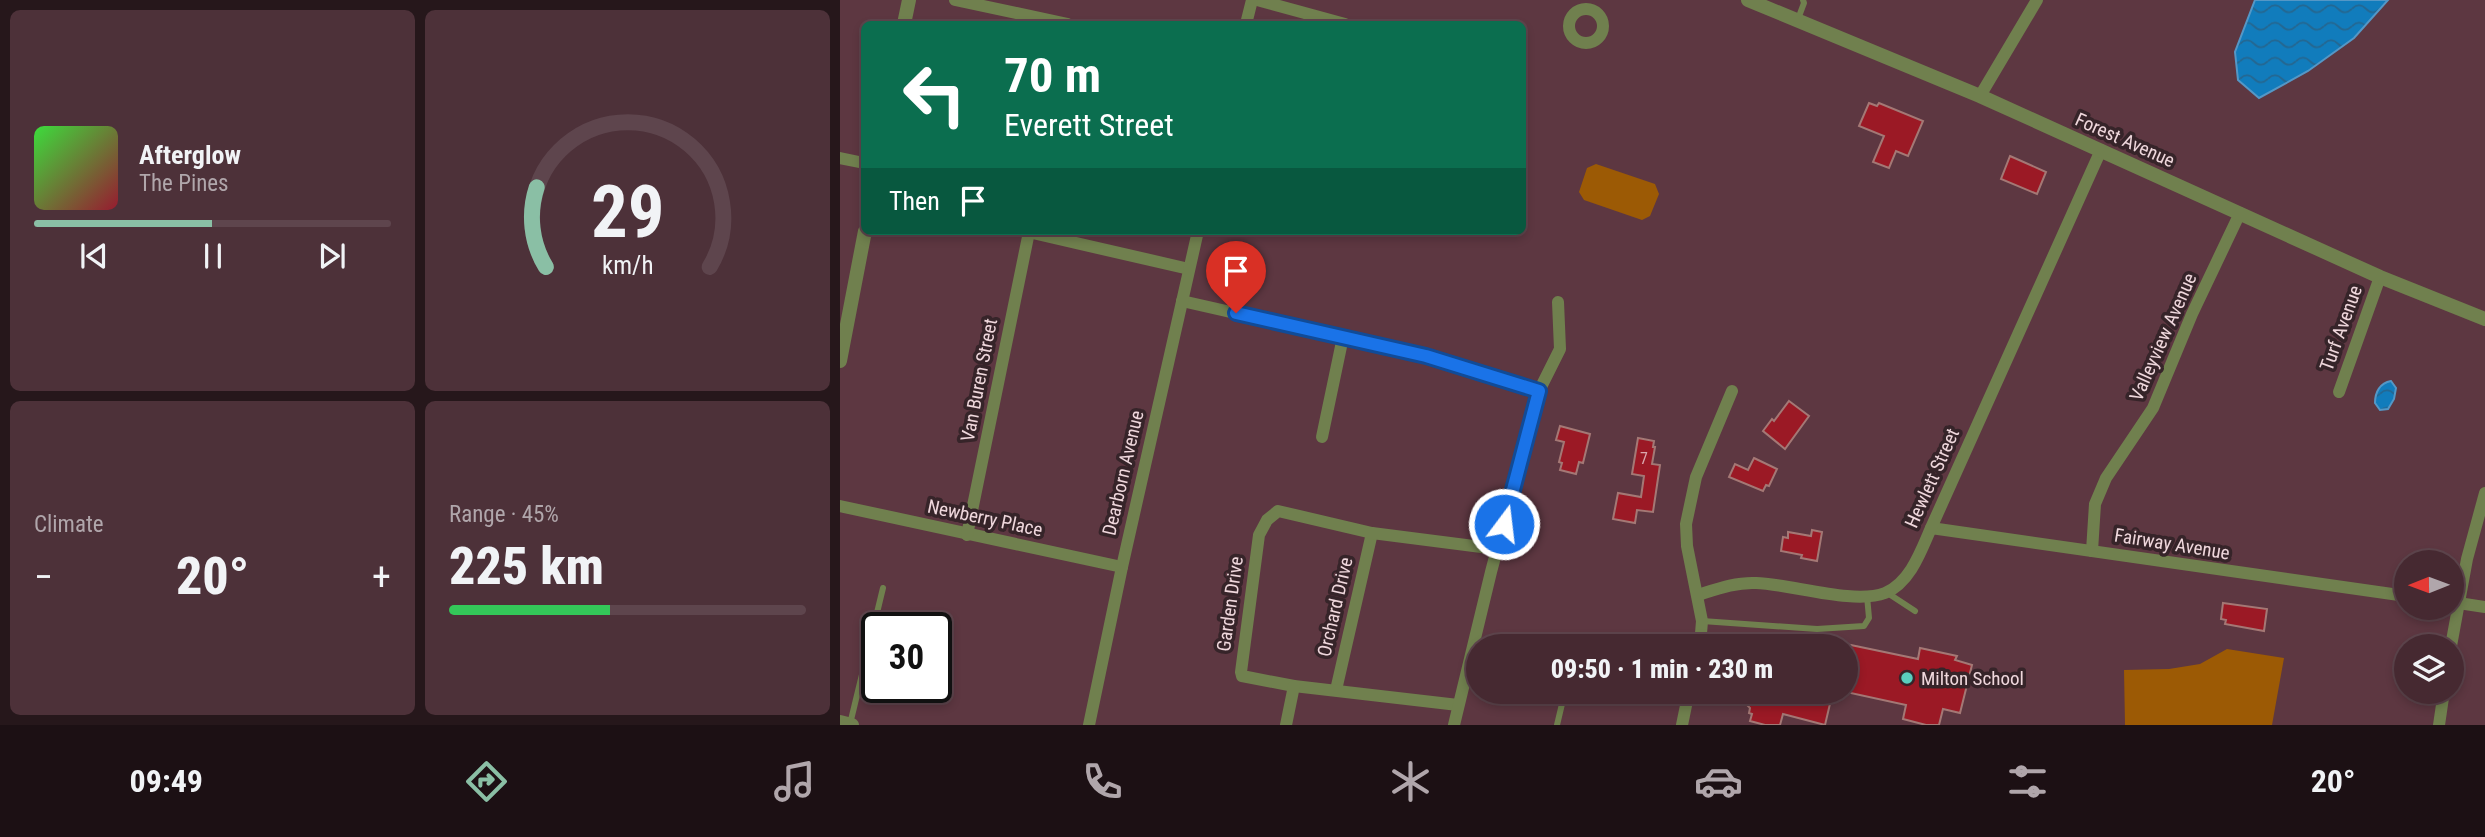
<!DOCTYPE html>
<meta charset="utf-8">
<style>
:root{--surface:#462931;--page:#4d3139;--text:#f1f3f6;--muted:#b0a6ab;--line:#5e454d;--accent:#8abfa5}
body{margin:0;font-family:"Roboto Condensed",sans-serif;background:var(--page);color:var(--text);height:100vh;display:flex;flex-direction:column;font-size:26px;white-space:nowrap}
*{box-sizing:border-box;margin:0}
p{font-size:23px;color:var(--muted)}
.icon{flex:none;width:38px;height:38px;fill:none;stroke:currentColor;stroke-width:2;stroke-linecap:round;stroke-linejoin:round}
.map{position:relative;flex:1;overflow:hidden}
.sheet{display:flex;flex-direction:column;gap:10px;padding:10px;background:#26171b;width:840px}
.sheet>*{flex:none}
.guide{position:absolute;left:21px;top:21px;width:665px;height:214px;border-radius:10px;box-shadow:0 4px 10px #0003,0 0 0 2px var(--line);background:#0b6e4f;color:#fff;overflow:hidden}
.needle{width:46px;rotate:269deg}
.tools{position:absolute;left:1554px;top:550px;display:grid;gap:14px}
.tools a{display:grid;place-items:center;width:70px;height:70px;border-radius:50%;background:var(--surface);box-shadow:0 4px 10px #0003,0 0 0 2px var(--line);font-size:35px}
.speed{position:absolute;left:21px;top:612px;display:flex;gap:14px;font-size:35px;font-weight:700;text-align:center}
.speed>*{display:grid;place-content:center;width:91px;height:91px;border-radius:50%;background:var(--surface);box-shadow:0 4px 10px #0003,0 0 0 2px var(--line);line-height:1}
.speed .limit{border:4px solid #111;border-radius:10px;background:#fff;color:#111}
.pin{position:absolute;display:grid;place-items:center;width:60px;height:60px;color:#fff;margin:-72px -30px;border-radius:50% 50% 50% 0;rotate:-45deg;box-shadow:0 0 7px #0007}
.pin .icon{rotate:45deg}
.me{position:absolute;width:77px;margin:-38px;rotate:15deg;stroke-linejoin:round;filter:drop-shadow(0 0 5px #0008)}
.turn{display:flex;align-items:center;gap:24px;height:147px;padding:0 28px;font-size:32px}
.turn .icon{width:91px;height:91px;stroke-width:2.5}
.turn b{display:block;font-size:49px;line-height:60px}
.then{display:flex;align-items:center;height:66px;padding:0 28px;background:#0003;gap:14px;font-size:26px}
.big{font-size:52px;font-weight:800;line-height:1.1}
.sheet .tile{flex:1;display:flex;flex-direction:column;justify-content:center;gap:10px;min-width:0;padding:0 24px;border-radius:10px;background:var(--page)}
.sheet .dial{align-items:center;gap:0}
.dial svg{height:182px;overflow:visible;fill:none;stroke:var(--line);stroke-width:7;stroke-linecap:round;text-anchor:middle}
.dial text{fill:var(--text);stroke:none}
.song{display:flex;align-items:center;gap:21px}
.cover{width:84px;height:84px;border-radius:10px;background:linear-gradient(135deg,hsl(120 70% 55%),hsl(350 70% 35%))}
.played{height:7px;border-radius:4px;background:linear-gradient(90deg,var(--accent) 50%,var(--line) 50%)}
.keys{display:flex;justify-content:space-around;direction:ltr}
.heat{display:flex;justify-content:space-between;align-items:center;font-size:38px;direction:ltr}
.charge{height:10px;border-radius:5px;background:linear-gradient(90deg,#34c759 45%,var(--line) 0)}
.sheet .tiles{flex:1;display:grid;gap:10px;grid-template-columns:repeat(2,1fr)}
.trip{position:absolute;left:626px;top:634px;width:392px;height:70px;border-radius:35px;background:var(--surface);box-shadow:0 4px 10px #0003,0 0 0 2px var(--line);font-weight:800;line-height:70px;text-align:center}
.dock{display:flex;height:112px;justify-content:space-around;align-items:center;background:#1c1014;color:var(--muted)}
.dock .icon{width:49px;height:49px}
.dock .on{color:var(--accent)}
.dock b{font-size:32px;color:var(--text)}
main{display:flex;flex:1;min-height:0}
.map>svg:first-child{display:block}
.pitch{fill:#9c5a05}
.water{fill:url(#water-waves);stroke:#5497c6;stroke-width:2}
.building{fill:#9b1925;stroke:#a47875;stroke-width:2}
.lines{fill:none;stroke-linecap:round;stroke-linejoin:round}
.service{stroke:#70804e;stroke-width:6}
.minor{stroke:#70804e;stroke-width:12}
.tertiary{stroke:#70804e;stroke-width:14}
.route-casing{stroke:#114b97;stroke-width:18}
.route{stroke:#1a73e8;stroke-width:12}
.poi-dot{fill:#5acebe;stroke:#362429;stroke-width:2.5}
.labels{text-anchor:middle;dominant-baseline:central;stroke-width:7;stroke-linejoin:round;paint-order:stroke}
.number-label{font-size:16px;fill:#daa8ae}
.street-label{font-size:19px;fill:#efd7dc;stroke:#362429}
.poi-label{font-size:19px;fill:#efd7dc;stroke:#362429;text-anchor:start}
</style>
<main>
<section class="sheet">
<div class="tiles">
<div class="tile">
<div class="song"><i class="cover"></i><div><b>Afterglow</b><p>The Pines</p></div></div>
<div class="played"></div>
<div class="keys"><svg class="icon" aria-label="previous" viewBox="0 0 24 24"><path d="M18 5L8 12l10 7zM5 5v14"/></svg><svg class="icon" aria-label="pause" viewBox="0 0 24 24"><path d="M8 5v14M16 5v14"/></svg><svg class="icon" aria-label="next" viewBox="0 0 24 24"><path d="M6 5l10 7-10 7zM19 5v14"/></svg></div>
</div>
<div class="tile dial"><svg viewBox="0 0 100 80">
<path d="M14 69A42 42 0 1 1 86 69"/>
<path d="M14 69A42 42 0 0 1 10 34" stroke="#8abfa5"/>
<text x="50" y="56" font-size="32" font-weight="700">29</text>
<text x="50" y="72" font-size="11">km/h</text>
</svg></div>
<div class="tile"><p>Climate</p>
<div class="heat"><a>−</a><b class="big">20°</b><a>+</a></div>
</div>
<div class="tile"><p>Range · 45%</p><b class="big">225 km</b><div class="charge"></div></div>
</div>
</section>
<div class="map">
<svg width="1645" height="725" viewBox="0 0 1645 725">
<defs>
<pattern id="water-waves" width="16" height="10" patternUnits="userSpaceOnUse" patternTransform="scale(1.75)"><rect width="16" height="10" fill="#117cbc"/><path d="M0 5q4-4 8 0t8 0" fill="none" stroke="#246791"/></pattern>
</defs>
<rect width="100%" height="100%" fill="#5d3741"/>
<g class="pitch">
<path d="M756,164L815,184L819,194L810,216L802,220L744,200L739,192L747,168Z"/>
<path d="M1387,649L1444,658L1432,725H1285L1284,670L1329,669L1360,664Z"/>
</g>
<g class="water">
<path d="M1415,0H1548L1514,38L1468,71L1419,98L1398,80L1395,52Z"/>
<path d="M1551,381L1556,388L1554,399L1548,409L1540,410L1535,403C1535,392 1540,383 1551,381Z"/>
</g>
<g class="building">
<path d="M1029,103L1037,106L1039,103L1083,121L1068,156L1056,151L1049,168L1033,162L1044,136L1019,126Z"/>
<path d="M1170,156L1206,172L1197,194L1161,179Z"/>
<path d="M949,401L969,416L945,449L923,431L932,419L934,421Z"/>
<path d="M720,426L750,434L743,463L739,462L736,474L720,470L722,463L719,462L724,442L716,440Z"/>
<path d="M798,438L814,441L813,447H815L812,464L820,465L813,512L797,510L795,523L773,519L778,493L801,497L804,476L792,474Z"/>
<path d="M914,458L937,469L929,486L926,485L923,491L889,477L895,464L908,470Z"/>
<path d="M972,530L982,532L977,561L961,558L962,555L941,551L943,537L948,538V532L971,536Z"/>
<path d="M1383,603L1427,609L1424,631L1385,624L1386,620L1381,619Z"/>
<path d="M1006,644L1078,659L1080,648L1117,656L1115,660L1132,665L1120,713L1103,709L1099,725H1086L1063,719L1066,705L1006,692Z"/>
<path d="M916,691H993L985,725L943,714L940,725H925L910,721L912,714L909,713L910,708L907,705L910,695L914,697Z"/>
</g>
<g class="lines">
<g class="service">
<path d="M958,19L964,3L963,0"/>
<path d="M1046,592L1075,611"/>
<path d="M862,621L977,629L1024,626L1029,618L1027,596"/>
<path d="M10,724L43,588"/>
<path d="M717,725L722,704"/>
</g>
<g class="minor">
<path d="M115,0L228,24"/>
<path d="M417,0L505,24"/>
<circle cx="746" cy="26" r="17"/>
<path d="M406,24L412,0"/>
<path d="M1140,96L1197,0"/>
<path d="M0,158L24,163"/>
<path d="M184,231L349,269"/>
<path d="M342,301L586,356L699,391"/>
<path d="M1499,392L1540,277"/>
<path d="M482,437L503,337"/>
<path d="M0,506L282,567"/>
<path d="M1091,528L1566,596"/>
<path d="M127,535L189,232"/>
<path d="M1252,551L1255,504L1266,478L1313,408L1352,314L1400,213"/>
<path d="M858,595C877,589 896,582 916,583C951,584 1014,605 1045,593C1070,583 1081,551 1091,528L1261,150"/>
<path d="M1612,602L1645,607"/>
<path d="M860,646L862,621L847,546L846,524L856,477L892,391"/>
<path d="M1611,646L1627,559L1645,493"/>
<path d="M496,690L532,533"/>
<path d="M618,705L454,686L402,676L401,672L419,535L427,520L438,511L532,533L657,549"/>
<path d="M249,725L282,567L358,231"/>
<path d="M446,725L454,686"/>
<path d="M614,725L651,572L699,391L720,349L718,302"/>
<path d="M842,725L849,691"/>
<path d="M1599,725L1604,691"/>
</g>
<g class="tertiary">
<path d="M908,0L1140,96L1540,277L1645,319"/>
<path d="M64,24L69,0"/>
<path d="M0,361L25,231"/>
<path d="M0,722L12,725"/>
</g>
</g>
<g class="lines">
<defs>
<path id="route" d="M396,313L586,356L699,391L664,524"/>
</defs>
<use href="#route" class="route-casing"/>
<use href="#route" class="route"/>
</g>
<circle class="poi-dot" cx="1067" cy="678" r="7"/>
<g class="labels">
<g class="number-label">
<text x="804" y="458">7</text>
</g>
<g class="street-label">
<text transform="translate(1285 140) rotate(24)">Forest Avenue</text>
<text transform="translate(1501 328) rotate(-70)">Turf Avenue</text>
<text transform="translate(1323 337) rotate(-66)">Valleyview Avenue</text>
<text transform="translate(139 380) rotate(-79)">Van Buren Street</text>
<text transform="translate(283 473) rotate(-77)">Dearborn Avenue</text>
<text transform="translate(1092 478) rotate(-66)">Hewlett Street</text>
<text transform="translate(145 518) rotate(12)">Newberry Place</text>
<text transform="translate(1332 544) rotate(9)">Fairway Avenue</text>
<text transform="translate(390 604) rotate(-82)">Garden Drive</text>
<text transform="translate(495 607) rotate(-77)">Orchard Drive</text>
</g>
<g class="poi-label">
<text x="1081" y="678">Milton School</text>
</g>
</g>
</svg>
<div class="tools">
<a><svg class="needle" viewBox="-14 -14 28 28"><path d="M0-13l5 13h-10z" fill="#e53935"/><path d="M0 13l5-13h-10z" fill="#b0a6ab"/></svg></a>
<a><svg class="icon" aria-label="layers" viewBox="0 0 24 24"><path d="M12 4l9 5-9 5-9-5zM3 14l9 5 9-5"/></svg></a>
</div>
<div class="speed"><div class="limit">30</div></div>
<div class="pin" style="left:396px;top:313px;background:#d93025"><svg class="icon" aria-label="arrive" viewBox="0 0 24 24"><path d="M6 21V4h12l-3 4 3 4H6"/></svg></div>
<svg class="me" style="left:664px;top:524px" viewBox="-20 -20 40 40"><circle r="17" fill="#1a73e8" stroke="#fff" stroke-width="3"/><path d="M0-11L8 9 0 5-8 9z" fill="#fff"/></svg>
<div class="trip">09:50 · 1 min · 230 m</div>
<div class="guide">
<div class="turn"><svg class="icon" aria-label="left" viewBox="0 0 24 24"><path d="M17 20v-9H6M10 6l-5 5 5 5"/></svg><div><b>70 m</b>Everett Street</div></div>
<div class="then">Then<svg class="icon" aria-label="arrive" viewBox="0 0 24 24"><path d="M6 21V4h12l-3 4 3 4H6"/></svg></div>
</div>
</div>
</main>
<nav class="dock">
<b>09:49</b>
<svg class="icon on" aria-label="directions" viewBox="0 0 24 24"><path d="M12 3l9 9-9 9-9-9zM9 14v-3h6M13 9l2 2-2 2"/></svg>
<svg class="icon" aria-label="music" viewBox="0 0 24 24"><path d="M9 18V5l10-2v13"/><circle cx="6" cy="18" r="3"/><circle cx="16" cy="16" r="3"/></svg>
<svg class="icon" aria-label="phone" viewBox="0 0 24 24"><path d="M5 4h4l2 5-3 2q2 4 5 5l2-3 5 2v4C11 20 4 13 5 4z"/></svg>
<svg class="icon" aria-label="climate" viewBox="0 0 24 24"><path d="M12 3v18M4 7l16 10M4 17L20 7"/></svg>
<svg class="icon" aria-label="car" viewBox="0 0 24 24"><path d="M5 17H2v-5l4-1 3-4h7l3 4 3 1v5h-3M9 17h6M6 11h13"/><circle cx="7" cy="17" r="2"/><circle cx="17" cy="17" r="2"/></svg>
<svg class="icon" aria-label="filters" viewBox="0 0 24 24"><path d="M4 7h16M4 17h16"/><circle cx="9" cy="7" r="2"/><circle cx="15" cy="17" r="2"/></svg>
<b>20°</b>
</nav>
